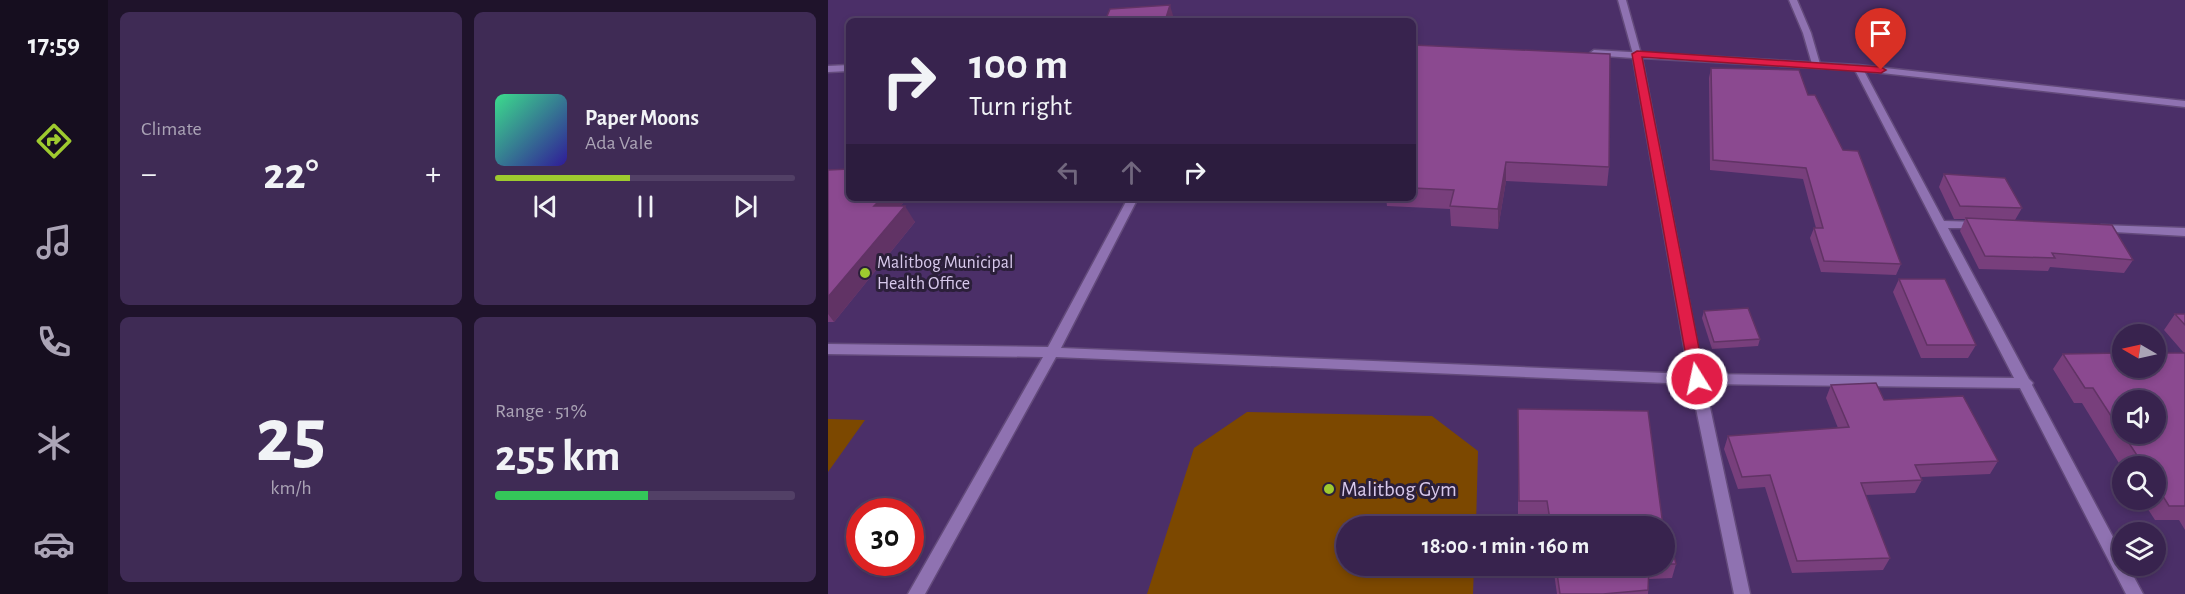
<!DOCTYPE html>
<meta charset="utf-8">
<style>
:root{--surface:#38234e;--page:#3f2b55;--text:#f1f3f6;--muted:#aba4b6;--line:#524066;--accent:#9eca2f}
body{margin:0;font-family:"Alegreya Sans",sans-serif;background:var(--page);color:var(--text);height:100vh;display:flex;flex-direction:column;font-size:22px;white-space:nowrap}
*{box-sizing:border-box;margin:0}
p{font-size:20px;color:var(--muted)}
.icon{flex:none;width:33px;height:33px;fill:none;stroke:currentColor;stroke-width:2;stroke-linecap:round;stroke-linejoin:round}
.map{position:relative;flex:1;overflow:hidden}
.drawer{display:flex;flex-direction:column;gap:12px;padding:12px;background:#1f132b;width:720px}
.drawer>*{flex:none}
.hud{position:absolute;left:18px;top:18px;width:570px;height:183px;border-radius:9px;box-shadow:0 3px 9px #0003,0 0 0 2px var(--line);background:#38234e;color:var(--text);overflow:hidden}
.needle{width:39px;rotate:279deg}
.controls{position:absolute;left:1284px;top:324px;display:grid;gap:12px}
.controls a{display:grid;place-items:center;width:54px;height:54px;border-radius:50%;background:var(--surface);box-shadow:0 3px 9px #0003,0 0 0 2px var(--line);font-size:30px}
.speed{position:absolute;left:18px;top:498px;display:flex;gap:12px;font-size:30px;font-weight:700;text-align:center}
.speed>*{display:grid;place-content:center;width:78px;height:78px;border-radius:50%;background:var(--surface);box-shadow:0 3px 9px #0003,0 0 0 2px var(--line);line-height:1}
.speed .limit{border:9px solid #d22;background:#fff;color:#111}
.pin{position:absolute;display:grid;place-items:center;width:51px;height:51px;color:#fff;margin:-62px -26px;border-radius:50% 50% 50% 0;rotate:-45deg;box-shadow:0 0 6px #0007}
.pin .icon{rotate:45deg}
.me{position:absolute;width:66px;margin:-33px;rotate:350deg;stroke-linejoin:round;filter:drop-shadow(0 0 4px #0008)}
.turn{display:flex;align-items:center;gap:21px;height:126px;padding:0 24px;font-size:27px}
.turn .icon{width:78px;height:78px;stroke-width:2.5}
.turn b{display:block;font-size:42px;line-height:51px}
.lanes{display:flex;align-items:center;height:57px;padding:0 24px;background:#0003;justify-content:center;gap:30px;direction:ltr}
.lanes .off{opacity:.35}
.big{font-size:45px;font-weight:700;line-height:1.1}
.drawer .card{flex:1;display:flex;flex-direction:column;justify-content:center;gap:9px;min-width:0;padding:0 21px;border-radius:9px;background:var(--page)}
.drawer .dial{align-items:center;gap:0}
.dial b{font-size:78px;line-height:1}
.song{display:flex;align-items:center;gap:18px}
.cover{width:72px;height:72px;border-radius:9px;background:linear-gradient(135deg,hsl(150 70% 55%),hsl(250 70% 35%))}
.played{height:6px;border-radius:3px;background:linear-gradient(90deg,var(--accent) 45%,var(--line) 45%)}
.keys{display:flex;justify-content:space-around;direction:ltr}
.heat{display:flex;justify-content:space-between;align-items:center;font-size:33px;direction:ltr}
.charge{height:9px;border-radius:4px;background:linear-gradient(90deg,#34c759 51%,var(--line) 0)}
.drawer .tiles{flex:1;display:grid;gap:12px;grid-template-columns:repeat(2,1fr)}
.trip{position:absolute;left:508px;top:516px;width:339px;height:60px;border-radius:30px;background:var(--surface);box-shadow:0 3px 9px #0003,0 0 0 2px var(--line);font-weight:700;line-height:60px;text-align:center}
main{display:flex;flex:1;min-height:0}
.menu{display:flex;flex-direction:column;width:108px;justify-content:space-around;align-items:center;background:#160e1f;color:var(--muted)}
.menu .icon{width:42px;height:42px}
.menu .selected{color:var(--accent)}
.menu b{font-size:27px;color:var(--text)}
.map>svg:first-child{display:block}
.green{fill:#7c4800}
.lines{fill:none;stroke-linecap:round;stroke-linejoin:round}
.service-casing{stroke:#634a7b;stroke-width:3}
.minor-casing{stroke:#634a7b;stroke-width:3}
.service{fill:#8f72b1;fill-rule:evenodd}
.minor{fill:#8f72b1;fill-rule:evenodd}
.wall{fill:#783f7c}
.shaded-wall{fill:#613365}
.building{fill:#8b4990;stroke:#613365;stroke-width:1.5}
.route{fill:#e11d48;stroke:#92132f;stroke-width:1.5}
.poi-dot{fill:#9eca2f;stroke:#2b1f39;stroke-width:2}
.labels{text-anchor:middle;dominant-baseline:central;stroke-width:6;stroke-linejoin:round;paint-order:stroke}
.poi-label{font-size:18px;fill:#d8c9ec;stroke:#2b1f39;text-anchor:start}
.near-poi-label{font-size:21px;fill:#d8c9ec;stroke:#2b1f39;text-anchor:start}
</style>
<main>
<nav class="menu">
<b>17:59</b>
<svg class="icon selected" aria-label="directions" viewBox="0 0 24 24"><path d="M12 3l9 9-9 9-9-9zM9 14v-3h6M13 9l2 2-2 2"/></svg>
<svg class="icon" aria-label="music" viewBox="0 0 24 24"><path d="M9 18V5l10-2v13"/><circle cx="6" cy="18" r="3"/><circle cx="16" cy="16" r="3"/></svg>
<svg class="icon" aria-label="phone" viewBox="0 0 24 24"><path d="M5 4h4l2 5-3 2q2 4 5 5l2-3 5 2v4C11 20 4 13 5 4z"/></svg>
<svg class="icon" aria-label="climate" viewBox="0 0 24 24"><path d="M12 3v18M4 7l16 10M4 17L20 7"/></svg>
<svg class="icon" aria-label="car" viewBox="0 0 24 24"><path d="M5 17H2v-5l4-1 3-4h7l3 4 3 1v5h-3M9 17h6M6 11h13"/><circle cx="7" cy="17" r="2"/><circle cx="17" cy="17" r="2"/></svg>
</nav>
<section class="drawer">
<div class="tiles">
<div class="card"><p>Climate</p>
<div class="heat"><a>−</a><b class="big">22°</b><a>+</a></div>
</div>
<div class="card">
<div class="song"><i class="cover"></i><div><b>Paper Moons</b><p>Ada Vale</p></div></div>
<div class="played"></div>
<div class="keys"><svg class="icon" aria-label="previous" viewBox="0 0 24 24"><path d="M18 5L8 12l10 7zM5 5v14"/></svg><svg class="icon" aria-label="pause" viewBox="0 0 24 24"><path d="M8 5v14M16 5v14"/></svg><svg class="icon" aria-label="next" viewBox="0 0 24 24"><path d="M6 5l10 7-10 7zM19 5v14"/></svg></div>
</div>
<div class="card dial"><b>25</b><p>km/h</p></div>
<div class="card"><p>Range · 51%</p><b class="big">255 km</b><div class="charge"></div></div>
</div>
</section>
<div class="map">
<svg width="1357" height="594" viewBox="0 0 1357 594">
<rect width="100%" height="100%" fill="#4b2f68"/>
<g class="green">
<path d="M419,412L604,416L650,451L648,526H519V566H646L645,594H319L366,448Z"/>
<path d="M0,419L37,420L0,472Z"/>
</g>
<g class="lines">
<defs>
<g id="service">
<path d="M790,0H798L813,54L812,56L805,54Z"/>
<path d="M961,0H969L983,33L992,64L991,66L984,64L975,33Z"/>
</g>
<g id="minor">
<path d="M766,50L1030,65L1357,101V107L1036,71L1116,221L1151,222L1156,225L1151,228H1120L1201,379L1205,383L1204,385L1294,554V566H1300L1315,594H1298L1192,388L877,384L922,594H906L863,384L228,357L97,594H80L215,357L0,354V344L220,347L300,198H310L233,348L861,374L805,58L763,55L762,53ZM814,58L1027,70L1186,378L875,374Z"/>
<path d="M21,65V71L0,72V66Z"/>
<path d="M1273,225L1357,228V236L1269,231L1267,229Z"/>
</g>
</defs>
<use href="#service" class="service-casing"/>
<use href="#minor" class="minor-casing"/>
<use href="#service" class="service"/>
<use href="#minor" class="minor"/>
</g>
<g class="wall">
<path d="M585,45L781,167L779,186L678,181L670,229L623,226L622,209L559,206L558,198H585Z"/>
<path d="M883,68L980,95L1073,264L1068,275L993,272L982,238L986,228H988L975,179L882,170L881,78Z"/>
<path d="M0,170L21,198H80L72,206L87,222L6,322H0Z"/>
<path d="M1116,174L1194,208L1187,220L1305,260L1296,273L1222,267L1220,271L1151,269L1132,231L1137,219H1126L1111,187Z"/>
<path d="M1071,279L1148,345L1140,358H1093L1065,292Z"/>
<path d="M876,311L932,339L930,346L884,349L874,318Z"/>
<path d="M1347,314H1357V530L1351,520H1327L1314,500H1328V466H1294V468L1254,403H1246L1225,369L1235,354L1356,353L1336,330Z"/>
<path d="M1003,385L1056,400L1170,461L1162,474L1093,477L1094,480L1087,493L1037,495L1062,558L1055,570L964,573L937,487L910,489L896,449L900,436L1010,428L998,398Z"/>
<path d="M690,409L835,526H720L718,516L690,515Z"/>
<path d="M837,527L848,564L844,578L821,579L820,594H729L725,566H837Z"/>
</g>
<g class="shaded-wall">
<path d="M342,5L346,19V21H337Z"/>
<path d="M678,162V181L670,229V209Z"/>
<path d="M54,198H80L57,222L46,206Z"/>
<path d="M77,206L87,222L6,322L0,314V297Z"/>
</g>
<g class="building">
<path d="M342,5L337,21H277L282,9Z"/>
<path d="M585,45L782,54L781,167L678,162L670,209L622,206L626,190L585,188Z"/>
<path d="M883,68L971,70L980,95H987L1015,150L1030,151L1073,264L996,261L986,228H995L978,168L885,160Z"/>
<path d="M21,169V198H54L46,206H77L0,297V170Z"/>
<path d="M1116,174L1177,178L1194,208L1132,206Z"/>
<path d="M1138,218L1284,225L1305,260L1224,253L1227,258L1157,256Z"/>
<path d="M1071,279H1117L1148,345H1099Z"/>
<path d="M920,308L932,339L886,342L876,311Z"/>
<path d="M1347,314H1357V325Z"/>
<path d="M1294,353V368H1328V353H1357V506H1341L1328,485V466H1316L1295,434H1328V400H1294V433L1265,388H1257L1235,354Z"/>
<path d="M1048,383L1056,400L1135,396L1170,461L1087,465L1094,480L1033,483L1062,558L969,561L942,475L914,477L900,436L1021,427L1003,385Z"/>
<path d="M690,409L820,411L835,526H723L719,501H691Z"/>
<path d="M837,527H839L848,564H837Z"/>
<path d="M728,566H821L820,590L775,594H732Z"/>
</g>
<path class="route" d="M809,51L1053,67L1058,70L1053,73L814,57L877,379L869,385L862,379L804,54Z"/>
<g class="poi-dot">
<circle cx="37" cy="273" r="6"/>
<circle cx="501" cy="489" r="6"/>
</g>
<g class="labels">
<g class="poi-label">
<text x="49" y="263">Malitbog Municipal<tspan x="49" dy="21">Health Office</tspan></text>
</g>
<g class="near-poi-label">
<text x="513" y="489">Malitbog Gym</text>
</g>
</g>
</svg>
<div class="controls">
<a><svg class="needle" viewBox="-14 -14 28 28"><path d="M0-13l5 13h-10z" fill="#e53935"/><path d="M0 13l5-13h-10z" fill="#aba4b6"/></svg></a>
<a><svg class="icon" aria-label="sound" viewBox="0 0 24 24"><path d="M4 9h4l5-4v14l-5-4H4zM17 9q2 3 0 6"/></svg></a>
<a><svg class="icon" aria-label="search" viewBox="0 0 24 24"><circle cx="10" cy="10" r="6"/><path d="M15 15l6 6"/></svg></a>
<a><svg class="icon" aria-label="layers" viewBox="0 0 24 24"><path d="M12 4l9 5-9 5-9-5zM3 14l9 5 9-5"/></svg></a>
</div>
<div class="speed"><div class="limit">30</div></div>
<div class="pin" style="left:1053px;top:70px;background:#d93025"><svg class="icon" aria-label="arrive" viewBox="0 0 24 24"><path d="M6 21V4h12l-3 4 3 4H6"/></svg></div>
<svg class="me" style="left:869px;top:379px" viewBox="-20 -20 40 40"><circle r="17" fill="#e11d48" stroke="#fff" stroke-width="3"/><path d="M0-11L8 9 0 5-8 9z" fill="#fff"/></svg>
<div class="trip">18:00 · 1 min · 160 m</div>
<div class="hud">
<div class="turn"><svg class="icon" aria-label="right" viewBox="0 0 24 24"><path d="M7 20v-9h11M14 6l5 5-5 5"/></svg><div><b>100 m</b>Turn right</div></div>
<div class="lanes"><svg class="icon off" aria-label="left" viewBox="0 0 24 24"><path d="M17 20v-9H6M10 6l-5 5 5 5"/></svg><svg class="icon off" aria-label="ahead" viewBox="0 0 24 24"><path d="M12 20V5M6 11l6-6 6 6"/></svg><svg class="icon" aria-label="right" viewBox="0 0 24 24"><path d="M7 20v-9h11M14 6l5 5-5 5"/></svg></div>
</div>
</div>
</main>
